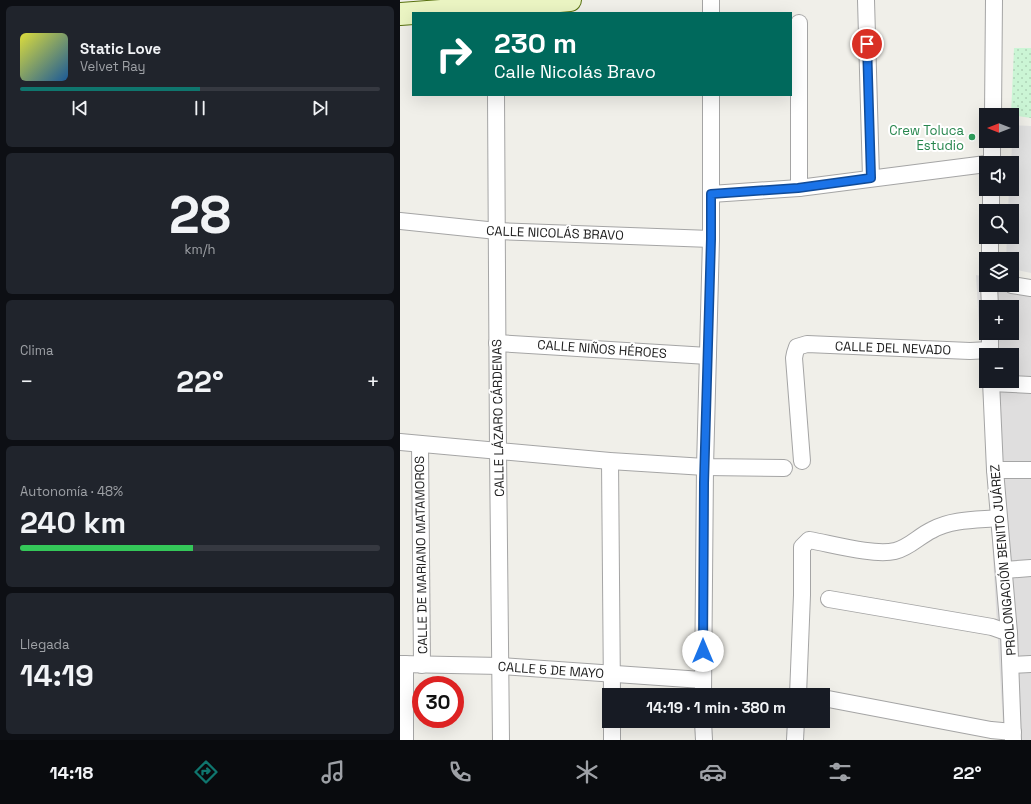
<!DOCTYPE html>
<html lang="es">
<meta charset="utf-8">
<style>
:root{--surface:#171b24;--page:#20242c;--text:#f1f3f6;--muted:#9ea1a6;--line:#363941;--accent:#0f766e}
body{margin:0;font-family:"Space Grotesk",sans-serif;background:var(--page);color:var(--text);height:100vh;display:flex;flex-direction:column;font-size:15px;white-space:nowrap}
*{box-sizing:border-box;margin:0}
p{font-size:13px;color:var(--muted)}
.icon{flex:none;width:22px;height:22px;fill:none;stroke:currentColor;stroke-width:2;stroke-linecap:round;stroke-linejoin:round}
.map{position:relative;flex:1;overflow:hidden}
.panel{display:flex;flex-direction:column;gap:6px;padding:6px;background:#0d0f14;width:400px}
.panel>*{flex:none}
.guide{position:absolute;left:12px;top:12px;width:380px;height:84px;border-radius:0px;box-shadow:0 4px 16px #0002;background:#00695c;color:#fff;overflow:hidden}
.needle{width:26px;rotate:270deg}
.controls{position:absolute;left:579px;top:108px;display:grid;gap:8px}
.controls a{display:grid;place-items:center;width:40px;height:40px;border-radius:0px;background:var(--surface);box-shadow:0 4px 16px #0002;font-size:20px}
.speed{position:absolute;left:12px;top:676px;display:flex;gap:8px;font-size:20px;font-weight:700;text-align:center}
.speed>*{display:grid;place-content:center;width:52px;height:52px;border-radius:50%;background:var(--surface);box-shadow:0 4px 16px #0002;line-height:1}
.speed .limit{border:6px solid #d22;background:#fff;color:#111}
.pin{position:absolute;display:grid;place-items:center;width:34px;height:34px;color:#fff;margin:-17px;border:2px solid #fff;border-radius:50%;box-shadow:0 1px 4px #0007}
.me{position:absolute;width:44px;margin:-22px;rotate:0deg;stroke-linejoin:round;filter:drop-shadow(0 0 3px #0008)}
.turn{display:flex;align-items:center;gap:14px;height:84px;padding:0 16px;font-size:18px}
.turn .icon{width:52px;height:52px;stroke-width:2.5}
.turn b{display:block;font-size:28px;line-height:34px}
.big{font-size:30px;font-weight:600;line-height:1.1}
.panel .card{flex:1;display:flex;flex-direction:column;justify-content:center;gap:6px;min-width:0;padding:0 14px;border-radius:6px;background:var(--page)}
.panel .dial{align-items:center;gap:0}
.dial b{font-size:52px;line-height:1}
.song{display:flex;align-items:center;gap:12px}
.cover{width:48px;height:48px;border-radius:6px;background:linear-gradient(135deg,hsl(60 70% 55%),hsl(210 70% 35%))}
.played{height:4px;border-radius:2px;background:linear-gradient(90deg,var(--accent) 50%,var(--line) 50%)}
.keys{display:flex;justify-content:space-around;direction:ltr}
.heat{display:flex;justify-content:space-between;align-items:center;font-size:22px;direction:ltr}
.charge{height:6px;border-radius:3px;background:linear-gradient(90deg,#34c759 48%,var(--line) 0)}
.trip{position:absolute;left:202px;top:688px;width:228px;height:40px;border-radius:0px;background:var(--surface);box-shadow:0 4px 16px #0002;font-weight:600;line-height:40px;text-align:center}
.menu{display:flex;height:64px;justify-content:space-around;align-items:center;background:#090b0e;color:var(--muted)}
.menu .icon{width:28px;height:28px}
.menu .selected{color:var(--accent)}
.menu b{font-size:18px;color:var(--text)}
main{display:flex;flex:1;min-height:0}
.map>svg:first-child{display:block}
.residential{fill:#dfdede;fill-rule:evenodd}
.park{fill:url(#park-dots)}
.parking{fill:#e1e1e1}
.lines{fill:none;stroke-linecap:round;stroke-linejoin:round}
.minor-casing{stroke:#a5a5a5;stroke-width:18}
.secondary-casing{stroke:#58710f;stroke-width:24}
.minor{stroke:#fff;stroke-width:16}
.secondary{stroke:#ebf5c3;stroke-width:22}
.route-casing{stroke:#114b97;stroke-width:10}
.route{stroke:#1a73e8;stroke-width:7}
.leisure-dot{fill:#2e9e5b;stroke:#fff;stroke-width:1.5}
.labels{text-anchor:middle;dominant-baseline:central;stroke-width:4;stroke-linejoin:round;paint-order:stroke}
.leisure-label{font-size:13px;fill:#27864d;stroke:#fff;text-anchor:end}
.street-label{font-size:13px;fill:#212121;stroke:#fff}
</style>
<main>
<section class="panel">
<div class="card">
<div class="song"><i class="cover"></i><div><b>Static Love</b><p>Velvet Ray</p></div></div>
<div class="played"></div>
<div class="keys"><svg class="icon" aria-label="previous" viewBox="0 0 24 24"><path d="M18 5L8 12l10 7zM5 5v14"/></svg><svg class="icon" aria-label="pause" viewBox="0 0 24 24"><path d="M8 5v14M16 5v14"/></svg><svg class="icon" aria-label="next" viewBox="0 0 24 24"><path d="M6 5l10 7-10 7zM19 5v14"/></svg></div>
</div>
<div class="card dial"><b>28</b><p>km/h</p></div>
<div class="card"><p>Clima</p>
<div class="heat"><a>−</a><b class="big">22°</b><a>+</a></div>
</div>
<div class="card"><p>Autonomía · 48%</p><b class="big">240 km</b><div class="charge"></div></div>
<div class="card"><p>Llegada</p><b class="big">14:19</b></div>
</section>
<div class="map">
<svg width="631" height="740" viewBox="0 0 631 740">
<defs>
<pattern id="park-dots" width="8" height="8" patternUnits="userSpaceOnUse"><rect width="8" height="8" fill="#cbf5d5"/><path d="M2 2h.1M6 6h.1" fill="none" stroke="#aed2b7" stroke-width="1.8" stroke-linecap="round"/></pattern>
</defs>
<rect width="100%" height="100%" fill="#f0efe9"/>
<path class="residential" d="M576,275L586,277V285H631V740H604ZM586,307H612V333H586ZM586,355H612V381H586Z"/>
<path class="park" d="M614,48H631V118L611,115Z"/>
<path class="parking" d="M613,125L631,126V273L612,269V259H606L607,237H612V211H608L609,189H612V163H611Z"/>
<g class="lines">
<defs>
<g id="minor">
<path d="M311,0V13"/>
<path d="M466,0L471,178"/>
<path d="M96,95L98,450L101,740"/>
<path d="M593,115L594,0"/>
<path d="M592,163V141"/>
<path d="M399,188V23"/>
<path d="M311,194L399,188L586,164"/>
<path d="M591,211V189"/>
<path d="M0,221L97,231L311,239"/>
<path d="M590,259V237"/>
<path d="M589,285L590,307"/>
<path d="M612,285L631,288"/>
<path d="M590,333V355"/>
<path d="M97,343L308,356"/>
<path d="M591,381L595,470L609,633L613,740"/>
<path d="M591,383L631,385"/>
<path d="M0,442L210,461L305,467L384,468"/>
<path d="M20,444L22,665"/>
<path d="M210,461L212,695"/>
<path d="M402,461L394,358L395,353L397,347L407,344L570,351L590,350"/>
<path d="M595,470H631"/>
<path d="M604,570L631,568"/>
<path d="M429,599L592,627L609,633"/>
<path d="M0,664L101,666L302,680"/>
<path d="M611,665L631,664"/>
<path d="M303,695L305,467L311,239V95"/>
<path d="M398,695L402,595V547L409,540C432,544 474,556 495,551C509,548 519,536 532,530C552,519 577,520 599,518"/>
<path d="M423,698L591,730L613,732"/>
<path d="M212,721V740"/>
<path d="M303,721L304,740"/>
<path d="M5,740V664"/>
<path d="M395,740L396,721"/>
</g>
<path id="secondary" d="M0,14L95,7L170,0"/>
</defs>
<use href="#minor" class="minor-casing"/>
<use href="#secondary" class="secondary-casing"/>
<use href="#minor" class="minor"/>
<use href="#secondary" class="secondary"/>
</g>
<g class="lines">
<defs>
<path id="route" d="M303,651L304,483L311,239V194L398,188L471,178L467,44"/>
</defs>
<use href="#route" class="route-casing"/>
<use href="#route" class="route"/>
</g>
<circle class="leisure-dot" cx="572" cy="137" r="4"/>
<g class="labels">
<g class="leisure-label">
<text x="564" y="130">Crew Toluca<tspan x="564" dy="15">Estudio</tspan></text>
</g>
<g class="street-label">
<text transform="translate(155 233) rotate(2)">CALLE NICOLÁS BRAVO</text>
<text transform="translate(493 348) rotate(2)">CALLE DEL NEVADO</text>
<text transform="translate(202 349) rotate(4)">CALLE NIÑOS HÉROES</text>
<text transform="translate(98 418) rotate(-91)">CALLE LÁZARO CÁRDENAS</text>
<text transform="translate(21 555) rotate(-91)">CALLE DE MARIANO MATAMOROS</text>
<text transform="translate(603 560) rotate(-95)">PROLONGACIÓN BENITO JUÁREZ</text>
<text transform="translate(151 670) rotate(4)">CALLE 5 DE MAYO</text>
</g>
</g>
</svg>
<div class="controls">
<a><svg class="needle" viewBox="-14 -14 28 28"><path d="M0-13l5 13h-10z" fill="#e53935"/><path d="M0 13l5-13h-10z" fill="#9ea1a6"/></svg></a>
<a><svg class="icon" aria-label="sound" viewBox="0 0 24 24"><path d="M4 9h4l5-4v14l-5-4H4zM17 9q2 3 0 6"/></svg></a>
<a><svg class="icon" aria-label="search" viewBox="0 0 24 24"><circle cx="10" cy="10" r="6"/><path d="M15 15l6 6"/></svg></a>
<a><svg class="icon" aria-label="layers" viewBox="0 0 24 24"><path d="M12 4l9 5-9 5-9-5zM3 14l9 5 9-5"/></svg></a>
<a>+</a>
<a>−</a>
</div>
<div class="speed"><div class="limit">30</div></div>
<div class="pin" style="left:467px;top:44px;background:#d93025"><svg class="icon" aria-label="arrive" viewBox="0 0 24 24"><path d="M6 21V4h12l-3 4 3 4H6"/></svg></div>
<svg class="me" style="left:303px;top:651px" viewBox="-20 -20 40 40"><circle r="19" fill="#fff"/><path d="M0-13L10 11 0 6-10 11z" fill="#1a73e8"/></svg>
<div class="trip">14:19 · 1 min · 380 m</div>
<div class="guide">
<div class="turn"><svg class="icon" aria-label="right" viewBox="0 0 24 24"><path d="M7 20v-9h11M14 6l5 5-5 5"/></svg><div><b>230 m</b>Calle Nicolás Bravo</div></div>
</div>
</div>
</main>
<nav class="menu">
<b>14:18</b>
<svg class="icon selected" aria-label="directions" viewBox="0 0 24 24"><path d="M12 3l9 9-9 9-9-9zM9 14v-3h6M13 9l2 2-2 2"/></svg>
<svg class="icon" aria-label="music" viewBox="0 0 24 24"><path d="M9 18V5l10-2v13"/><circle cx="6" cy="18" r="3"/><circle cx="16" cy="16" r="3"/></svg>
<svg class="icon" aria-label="phone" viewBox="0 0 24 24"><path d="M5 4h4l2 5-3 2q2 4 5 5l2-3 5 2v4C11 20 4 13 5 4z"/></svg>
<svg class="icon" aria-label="climate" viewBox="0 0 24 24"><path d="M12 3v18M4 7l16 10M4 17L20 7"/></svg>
<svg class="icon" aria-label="car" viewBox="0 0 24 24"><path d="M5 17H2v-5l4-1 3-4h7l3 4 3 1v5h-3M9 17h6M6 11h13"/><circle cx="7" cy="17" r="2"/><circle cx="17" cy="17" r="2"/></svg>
<svg class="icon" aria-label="filters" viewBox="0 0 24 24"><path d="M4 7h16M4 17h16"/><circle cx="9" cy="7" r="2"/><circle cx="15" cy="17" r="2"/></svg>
<b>22°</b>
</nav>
